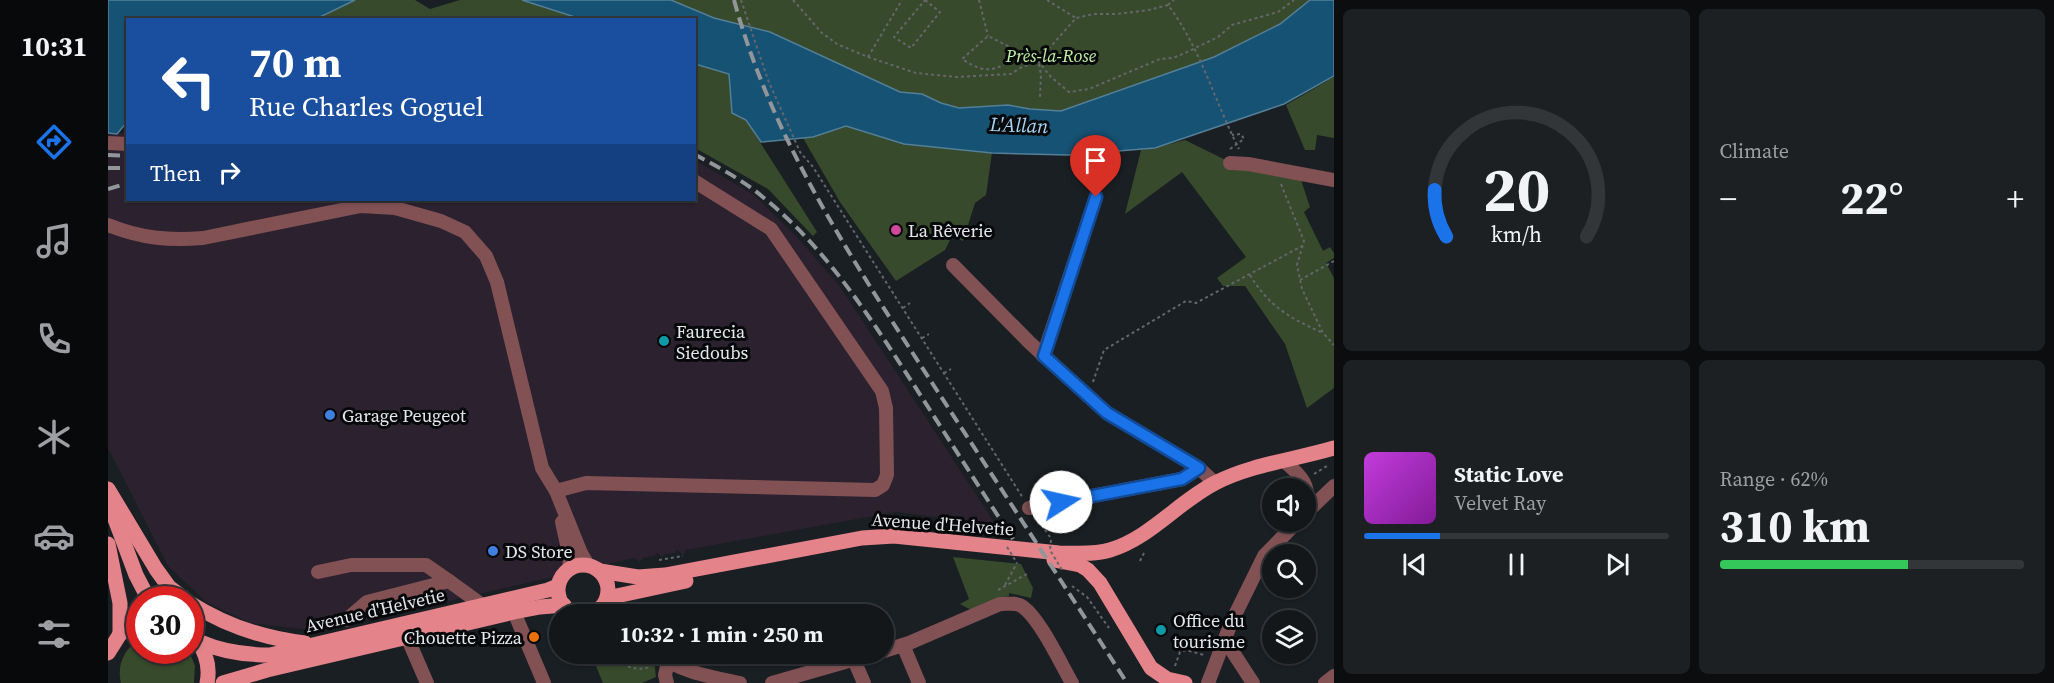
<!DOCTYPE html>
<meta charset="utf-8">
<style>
:root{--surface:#14171a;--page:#1d2023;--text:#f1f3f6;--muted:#9d9fa2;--line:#333639;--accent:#1a73e8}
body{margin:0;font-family:"Source Serif 4",serif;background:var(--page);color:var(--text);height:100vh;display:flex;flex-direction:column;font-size:22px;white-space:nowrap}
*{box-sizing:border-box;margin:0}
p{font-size:20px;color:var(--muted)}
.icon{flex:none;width:33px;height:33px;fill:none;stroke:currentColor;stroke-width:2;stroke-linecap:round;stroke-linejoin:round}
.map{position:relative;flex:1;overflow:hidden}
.details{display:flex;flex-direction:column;gap:9px;padding:9px;background:#0b0d0e;width:720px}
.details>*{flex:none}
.top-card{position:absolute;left:18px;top:18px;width:570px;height:183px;border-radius:0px;box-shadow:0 2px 4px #0004,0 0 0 2px var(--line);background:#1a4fa0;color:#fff;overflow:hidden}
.controls{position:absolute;left:1154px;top:478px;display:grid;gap:12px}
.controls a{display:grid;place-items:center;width:54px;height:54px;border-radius:50%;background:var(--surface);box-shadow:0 2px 4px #0004,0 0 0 2px var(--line);font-size:30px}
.speed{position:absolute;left:18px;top:586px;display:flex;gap:12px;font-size:30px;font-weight:700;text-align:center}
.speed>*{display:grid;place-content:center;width:78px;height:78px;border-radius:50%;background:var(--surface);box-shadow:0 2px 4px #0004,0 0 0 2px var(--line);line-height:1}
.speed .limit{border:9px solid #d22;background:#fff;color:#111}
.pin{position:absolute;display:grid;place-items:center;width:51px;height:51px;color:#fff;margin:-62px -26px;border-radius:50% 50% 50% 0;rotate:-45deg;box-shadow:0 0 6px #0007}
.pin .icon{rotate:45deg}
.me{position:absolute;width:66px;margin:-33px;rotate:80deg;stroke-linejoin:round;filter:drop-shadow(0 0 4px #0008)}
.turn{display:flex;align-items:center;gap:21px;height:126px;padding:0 24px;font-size:27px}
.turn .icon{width:78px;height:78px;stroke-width:2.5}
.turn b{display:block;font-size:42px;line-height:51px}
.then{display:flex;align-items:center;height:57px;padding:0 24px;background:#0003;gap:12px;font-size:22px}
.big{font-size:45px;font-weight:700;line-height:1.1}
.details .tile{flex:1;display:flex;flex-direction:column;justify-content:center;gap:9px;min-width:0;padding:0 21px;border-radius:9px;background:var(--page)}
.details .dial{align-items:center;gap:0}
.dial svg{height:156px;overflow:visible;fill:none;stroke:var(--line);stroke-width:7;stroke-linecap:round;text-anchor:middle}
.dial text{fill:var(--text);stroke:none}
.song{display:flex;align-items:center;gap:18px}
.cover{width:72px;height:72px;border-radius:9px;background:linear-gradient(135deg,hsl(290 70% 55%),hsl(290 70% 35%))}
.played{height:6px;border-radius:3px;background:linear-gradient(90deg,var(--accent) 25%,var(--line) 25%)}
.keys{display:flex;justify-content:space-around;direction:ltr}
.heat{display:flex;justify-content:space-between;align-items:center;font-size:33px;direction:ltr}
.charge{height:9px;border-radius:4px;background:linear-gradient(90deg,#34c759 62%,var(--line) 0)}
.details .tiles{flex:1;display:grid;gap:9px;grid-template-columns:repeat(2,1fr)}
.trip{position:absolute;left:441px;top:604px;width:345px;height:60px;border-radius:30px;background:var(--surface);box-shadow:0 2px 4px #0004,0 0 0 2px var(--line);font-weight:700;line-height:60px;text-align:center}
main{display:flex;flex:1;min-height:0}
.menu{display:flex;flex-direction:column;width:108px;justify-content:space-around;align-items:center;background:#08090a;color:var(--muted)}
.menu .icon{width:42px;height:42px}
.menu .on{color:var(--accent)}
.menu b{font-size:27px;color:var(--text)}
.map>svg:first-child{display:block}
.industrial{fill:#2b212f}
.green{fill:#374a2b}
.water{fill:#165274;stroke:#547f98;stroke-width:1.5}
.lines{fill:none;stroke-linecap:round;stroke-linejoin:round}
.path{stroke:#63676b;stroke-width:2;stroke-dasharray:3 3;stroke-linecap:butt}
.minor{stroke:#815154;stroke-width:14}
.major{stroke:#e5838a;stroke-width:15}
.rail{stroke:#929599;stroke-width:4;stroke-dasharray:12 6;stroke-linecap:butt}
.path-bridge{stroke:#63676b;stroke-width:2;stroke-dasharray:3 3;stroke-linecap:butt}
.route-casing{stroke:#114b97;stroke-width:15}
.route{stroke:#1a73e8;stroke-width:10}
.hotel-dot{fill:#d1479c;stroke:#07080a;stroke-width:2}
.culture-dot{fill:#0f9aa8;stroke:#07080a;stroke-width:2}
.shop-dot{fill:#3f7fe0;stroke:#07080a;stroke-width:2}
.food-dot{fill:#e8710a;stroke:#07080a;stroke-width:2}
.labels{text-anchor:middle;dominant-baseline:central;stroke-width:6;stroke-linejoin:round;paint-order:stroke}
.park-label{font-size:18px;font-style:italic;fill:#c2f2a5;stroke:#07080a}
.poi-label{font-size:18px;fill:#e6e9ec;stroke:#07080a;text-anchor:start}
.street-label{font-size:18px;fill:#e6e9ec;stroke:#07080a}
.water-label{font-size:20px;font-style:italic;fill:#a6d5f7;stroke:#07080a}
</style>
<main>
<nav class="menu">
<b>10:31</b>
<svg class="icon on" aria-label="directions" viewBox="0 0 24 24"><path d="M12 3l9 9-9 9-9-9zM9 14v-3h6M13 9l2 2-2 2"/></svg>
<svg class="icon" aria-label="music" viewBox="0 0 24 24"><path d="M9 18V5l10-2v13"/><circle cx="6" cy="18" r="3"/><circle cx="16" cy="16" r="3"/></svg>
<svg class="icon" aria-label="phone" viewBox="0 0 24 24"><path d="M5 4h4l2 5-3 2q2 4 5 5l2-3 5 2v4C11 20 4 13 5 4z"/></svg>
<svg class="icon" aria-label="climate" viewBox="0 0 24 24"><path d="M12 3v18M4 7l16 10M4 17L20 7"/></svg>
<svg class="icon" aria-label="car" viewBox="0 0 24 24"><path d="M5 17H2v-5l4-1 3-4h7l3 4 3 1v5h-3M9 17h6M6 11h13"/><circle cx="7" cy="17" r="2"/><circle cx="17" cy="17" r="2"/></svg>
<svg class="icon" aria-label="filters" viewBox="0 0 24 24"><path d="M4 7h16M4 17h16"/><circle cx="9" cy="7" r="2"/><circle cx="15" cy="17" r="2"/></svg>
</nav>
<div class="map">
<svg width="1226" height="683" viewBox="0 0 1226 683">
<rect width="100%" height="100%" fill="#1a1f23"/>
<path class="industrial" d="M0,133H19L20,200H586L587,160L646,195L690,238L731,285L888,525L788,512L578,550L575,555L569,550L567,553L557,554L554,557L548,553L546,556L535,558L532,562L526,558L212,631L142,623L98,602L60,566L0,448Z"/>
<g class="green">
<path d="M247,0H307L322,9L352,0H414L473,19L208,20Z"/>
<path d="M563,0H1202L1172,24L1106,57L953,111L922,109L900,105L851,108L833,103L814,94L792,92L662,32L606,18Z"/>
<path d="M586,64L621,74L624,113L638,120L709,232L705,236L660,189L587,148Z"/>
<path d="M1226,77V138L1209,135L1207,150H1197L1178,105Z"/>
<path d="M738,126L796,144L884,153L878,195L867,203L855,241L844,236L837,250L788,281L732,202L695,138L705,137Z"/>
<path d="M1077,140L1140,171L1193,180L1202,207L1196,212L1215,251L1222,247L1226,253V258L1218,263L1226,278V388L1199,408L1177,344L1137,286H1115L1109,278L1138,257L1074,172L1017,214L1033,150L1047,148Z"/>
<path d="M845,557L913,564L925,588L923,598L901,593V596L889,598L865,611L852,604L861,599Z"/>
<path d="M31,640L32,651H81L87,666L86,683H13C9,665 16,649 31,640Z"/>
<path d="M483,654H538L546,660L548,677L534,683H495Z"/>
</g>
<g class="water">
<path d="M0,0H247L208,19L20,20L19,122L9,134L0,133Z"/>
<path d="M414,0H563L606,18L662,32L792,92L814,94L833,103L851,108L900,105L922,109L953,111L1106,57L1172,24L1202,0H1226V76L1176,104L1047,148L960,155L884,153L796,144L738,126L705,137L653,142L638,120L624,113L621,74L587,64L586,20L473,19Z"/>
</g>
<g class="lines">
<g class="path">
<path d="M633,0L660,80L692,152L705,167L915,498"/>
<path d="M685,0L714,33L729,44L760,57L808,73L848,77L903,74L912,68L930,61L968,18L986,14H1009L1041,10L1060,5C1092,47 1107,102 1131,149"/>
<path d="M817,0L832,12L803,48L786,37Z"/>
<path d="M871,0L880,36"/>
<path d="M939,0L968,18"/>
<path d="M1060,5L1066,0"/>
<path d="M912,52C889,71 880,76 854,59L880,36L930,61L943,77L961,92L981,89L1052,59L1065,58L1077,53L1110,37L1124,25L1170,12L1186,0"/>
<path d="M760,57L794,0"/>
<path d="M931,64L933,75L932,97"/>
<path d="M1122,149L1136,139L1133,134L1124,135"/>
<path d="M1173,184L1196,241L1189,265L1194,289L1215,333L1226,345"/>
<path d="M1142,275C1160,305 1181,318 1213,332"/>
<path d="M1192,280L1226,261"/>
<path d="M795,308L802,303"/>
<path d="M814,338L821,334"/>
<path d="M836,373L843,369"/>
<path d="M985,382L996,350L1078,301L1088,303L1194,246"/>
<path d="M1206,474L1219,466"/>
<path d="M930,520L942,537"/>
<path d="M787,521L879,528L886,531"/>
<path d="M551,560L575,556"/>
<path d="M1032,561L1037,551"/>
<path d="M897,585L909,563"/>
<path d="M964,586L979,597L1001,628"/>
<path d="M890,590L919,574"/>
<path d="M516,615L521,608"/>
<path d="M1064,644L1072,652"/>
<path d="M507,654C516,668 527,671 543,667"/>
<path d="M1067,666L1072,652L1078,650L1096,655"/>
</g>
<g class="minor">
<path d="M0,143L20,144"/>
<path d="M1122,163L1140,164L1226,180"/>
<path d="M0,225C32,238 61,241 95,238L253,206L287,208L333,221L357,232L378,256L389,282L434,468L448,491L473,553L480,565"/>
<path d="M845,265L922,343L999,413L1091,468L1107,483"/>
<path d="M935,356L988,197"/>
<path d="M1176,461C1196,478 1201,484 1200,511"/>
<path d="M448,491L478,483L767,490L775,485L779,475L778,408L774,391L663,229L586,181"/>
<path d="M921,508L1074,479L1091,468"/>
<path d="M1197,514L1226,486"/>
<path d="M454,522L462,558L461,569"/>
<path d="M210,572L243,565H318L341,581"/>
<path d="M492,608L500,615"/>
<path d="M406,612L436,683"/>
<path d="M238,620L259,602L341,581L374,605"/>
<path d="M299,637L319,683"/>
<path d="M1117,640L1145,683"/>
<path d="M795,645L811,683"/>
<path d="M776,651L801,643L892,604C900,604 909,602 915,607C932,619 953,664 964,683"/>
<path d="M549,654C572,672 604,677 632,683"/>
<path d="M746,660L756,683"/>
<path d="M559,683L557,675L560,662"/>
<path d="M664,683L765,654"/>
<path d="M1100,683L1123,623L1156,556L1189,522"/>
<path d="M1217,683L1226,676"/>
</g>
<g class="major">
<path d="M0,489L48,569L61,587L78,600"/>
<path d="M1,503L28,575L41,600"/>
<path d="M0,544L12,603V634"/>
<path d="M946,560L972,565L980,570L992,583L1043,668L1059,679L1077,683"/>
<circle cx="475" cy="590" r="25"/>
<path d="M492,571L530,577L557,575L754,538L786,536L951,553C967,553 986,555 1002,550C1042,538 1070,502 1107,483C1144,464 1186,460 1226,448"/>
<path d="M499,598L578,581"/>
<path d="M82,603C118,626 154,638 197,643"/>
<path d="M82,633C96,646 103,664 99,683"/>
<path d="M92,642C115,652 137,655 162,655L440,590L450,586"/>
<path d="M0,653L12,634L32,623"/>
<path d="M115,683L159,670L406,612L432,607L456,605"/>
</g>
<g class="rail">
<path d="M626,0C665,143 749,267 828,389C892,487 956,585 1019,683"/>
<path d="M586,154C610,167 635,180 656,198C718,248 761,316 804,382C838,435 871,487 905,539"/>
<path d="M0,155L20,156"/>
<path d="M0,168H20"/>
<path d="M0,189L20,183"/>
</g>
<g class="path-bridge">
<path d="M943,540L942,550L954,570"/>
<path d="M899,547L909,563"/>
</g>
</g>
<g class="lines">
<defs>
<path id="route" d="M953,502L1074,479L1091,468L999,413L936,356L988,197"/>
</defs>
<use href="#route" class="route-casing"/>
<use href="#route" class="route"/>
</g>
<circle class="hotel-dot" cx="788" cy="230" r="6"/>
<g class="culture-dot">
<circle cx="556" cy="341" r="6"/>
<circle cx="1053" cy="630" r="6"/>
</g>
<g class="shop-dot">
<circle cx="222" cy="415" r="6"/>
<circle cx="385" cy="551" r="6"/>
</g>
<circle class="food-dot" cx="426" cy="637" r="6"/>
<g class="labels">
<g class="park-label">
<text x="943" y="55">Près-la-Rose</text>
</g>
<g class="poi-label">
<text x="800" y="230">La Rêverie</text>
<text x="568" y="331">Faurecia<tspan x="568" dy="21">Siedoubs</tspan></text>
<text x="234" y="415">Garage Peugeot</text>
<text x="397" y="551">DS Store</text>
<text x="1065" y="620">Office du<tspan x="1065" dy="21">tourisme</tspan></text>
<text x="414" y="637" text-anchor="end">Chouette Pizza</text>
</g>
<g class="street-label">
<text transform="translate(835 524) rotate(4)">Avenue d'Helvetie</text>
<text transform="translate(267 610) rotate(-13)">Avenue d'Helvetie</text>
</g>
<g class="water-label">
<text transform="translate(911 125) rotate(2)">L'Allan</text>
</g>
</g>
</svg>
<div class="controls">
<a><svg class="icon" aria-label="sound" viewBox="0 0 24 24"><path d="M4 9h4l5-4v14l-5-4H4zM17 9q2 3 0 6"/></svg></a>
<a><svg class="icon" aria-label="search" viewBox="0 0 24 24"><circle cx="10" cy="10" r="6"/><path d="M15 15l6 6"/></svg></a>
<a><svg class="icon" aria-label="layers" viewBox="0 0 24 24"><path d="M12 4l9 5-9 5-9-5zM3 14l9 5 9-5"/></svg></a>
</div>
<div class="speed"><div class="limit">30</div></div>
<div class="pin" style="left:988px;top:197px;background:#d93025"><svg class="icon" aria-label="arrive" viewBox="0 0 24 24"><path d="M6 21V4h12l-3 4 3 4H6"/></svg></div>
<svg class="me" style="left:953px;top:502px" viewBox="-20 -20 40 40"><circle r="19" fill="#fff"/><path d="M0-13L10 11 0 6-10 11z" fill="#1a73e8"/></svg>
<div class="trip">10:32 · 1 min · 250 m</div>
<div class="top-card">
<div class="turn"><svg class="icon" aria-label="left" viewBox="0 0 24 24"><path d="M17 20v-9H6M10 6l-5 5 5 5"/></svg><div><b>70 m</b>Rue Charles Goguel</div></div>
<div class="then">Then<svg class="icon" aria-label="right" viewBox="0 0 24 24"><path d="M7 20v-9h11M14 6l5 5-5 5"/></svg></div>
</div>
</div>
<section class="details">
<div class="tiles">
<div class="tile dial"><svg viewBox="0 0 100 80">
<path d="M14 69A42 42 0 1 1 86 69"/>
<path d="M14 69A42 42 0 0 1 8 45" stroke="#1a73e8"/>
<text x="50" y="56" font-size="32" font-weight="700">20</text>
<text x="50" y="72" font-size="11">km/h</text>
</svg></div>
<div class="tile"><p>Climate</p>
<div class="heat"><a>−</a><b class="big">22°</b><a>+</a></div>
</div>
<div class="tile">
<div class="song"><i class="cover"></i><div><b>Static Love</b><p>Velvet Ray</p></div></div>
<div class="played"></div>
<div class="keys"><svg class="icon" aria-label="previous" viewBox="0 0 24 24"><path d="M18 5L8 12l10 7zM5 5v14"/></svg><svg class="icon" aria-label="pause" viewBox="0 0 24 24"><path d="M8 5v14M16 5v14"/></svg><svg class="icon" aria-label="next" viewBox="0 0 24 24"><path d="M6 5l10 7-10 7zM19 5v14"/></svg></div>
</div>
<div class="tile"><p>Range · 62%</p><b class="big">310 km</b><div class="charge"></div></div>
</div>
</section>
</main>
